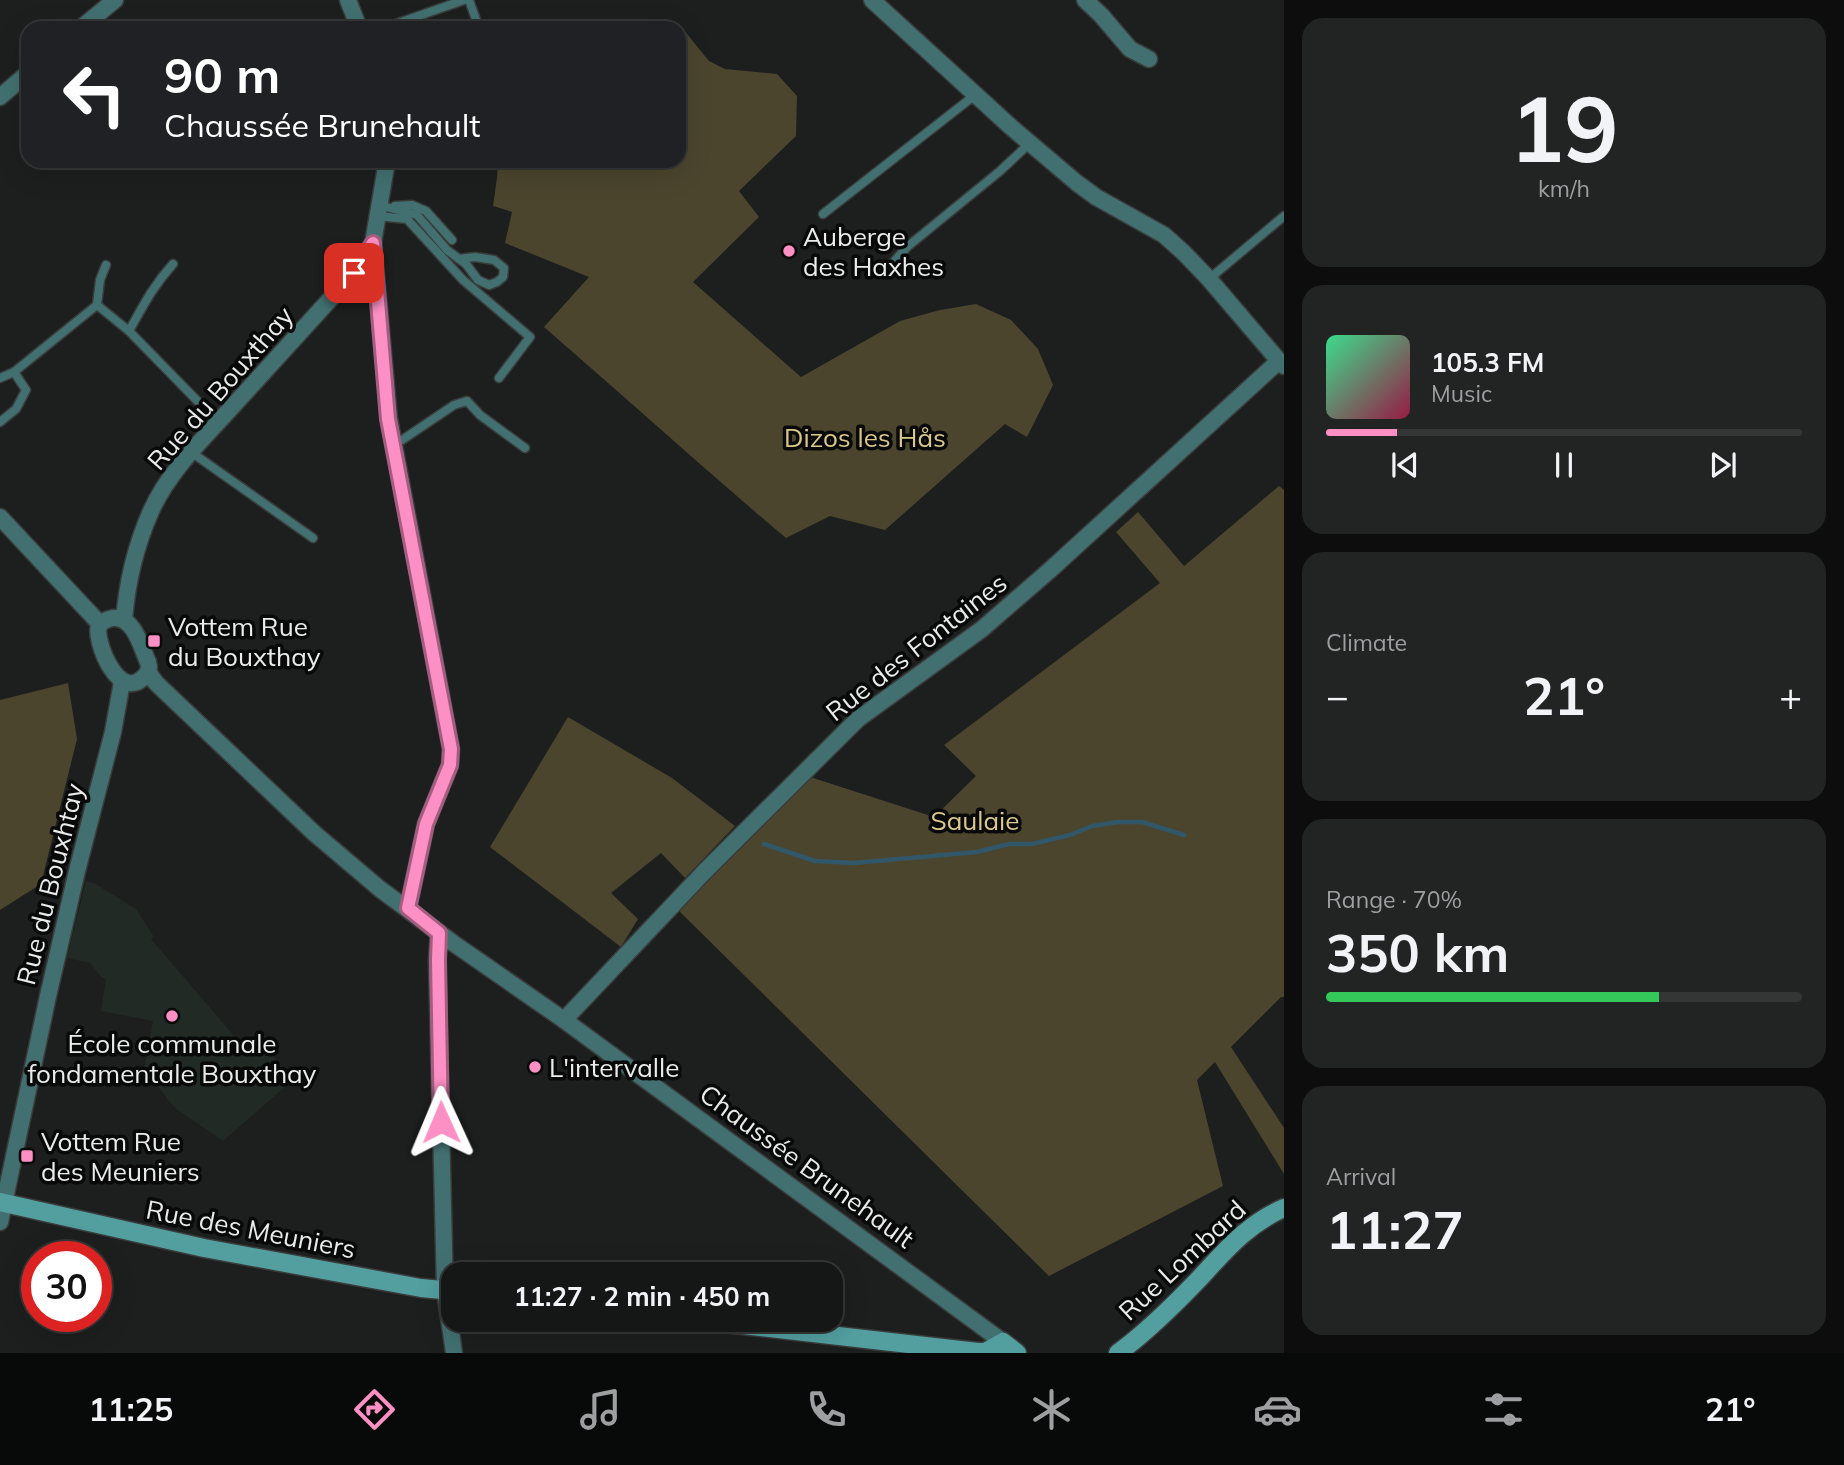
<!DOCTYPE html>
<meta charset="utf-8">
<style>
:root{--surface:#151716;--page:#222423;--text:#f1f3f6;--muted:#9d9fa1;--line:#343635;--accent:#fc8fc3}
body{margin:0;font-family:Mulish,sans-serif;background:var(--page);color:var(--text);height:100vh;display:flex;flex-direction:column;font-size:26px;white-space:nowrap}
*{box-sizing:border-box;margin:0}
p{font-size:23px;color:var(--muted)}
.icon{flex:none;width:38px;height:38px;fill:none;stroke:currentColor;stroke-width:2;stroke-linecap:round;stroke-linejoin:round}
.map{position:relative;flex:1;overflow:hidden}
.drawer{display:flex;flex-direction:column;gap:18px;padding:18px;background:#0c0d0c;width:560px}
.drawer>*{flex:none}
.top-card{position:absolute;left:21px;top:21px;width:665px;height:147px;border-radius:21px;box-shadow:0 7px 28px #0002,0 0 0 2px var(--line);background:#202124;color:#fff;overflow:hidden}
.speed{position:absolute;left:21px;top:1241px;display:flex;gap:14px;font-size:35px;font-weight:700;text-align:center}
.speed>*{display:grid;place-content:center;width:91px;height:91px;border-radius:50%;background:var(--surface);box-shadow:0 7px 28px #0002,0 0 0 2px var(--line);line-height:1}
.speed .limit{border:10px solid #d22;background:#fff;color:#111}
.pin{position:absolute;display:grid;place-items:center;width:60px;height:60px;color:#fff;margin:-30px;border-radius:14px;box-shadow:0 4px 10px #0006}
.me{position:absolute;width:77px;margin:-38px;rotate:359deg;stroke-linejoin:round;filter:drop-shadow(0 0 5px #0008)}
.turn{display:flex;align-items:center;gap:24px;height:147px;padding:0 28px;font-size:32px}
.turn .icon{width:91px;height:91px;stroke-width:2.5}
.turn b{display:block;font-size:49px;line-height:60px}
.big{font-size:52px;font-weight:700;line-height:1.1}
.drawer .widget{flex:1;display:flex;flex-direction:column;justify-content:center;gap:10px;min-width:0;padding:0 24px;border-radius:21px;background:var(--page)}
.drawer .dial{align-items:center;gap:0}
.dial b{font-size:91px;line-height:1}
.song{display:flex;align-items:center;gap:21px}
.cover{width:84px;height:84px;border-radius:10px;background:linear-gradient(135deg,hsl(150 70% 55%),hsl(340 70% 35%))}
.played{height:7px;border-radius:4px;background:linear-gradient(90deg,var(--accent) 15%,var(--line) 15%)}
.keys{display:flex;justify-content:space-around;direction:ltr}
.heat{display:flex;justify-content:space-between;align-items:center;font-size:38px;direction:ltr}
.charge{height:10px;border-radius:5px;background:linear-gradient(90deg,#34c759 70%,var(--line) 0)}
.trip{position:absolute;left:441px;top:1262px;width:402px;height:70px;border-radius:21px;background:var(--surface);box-shadow:0 7px 28px #0002,0 0 0 2px var(--line);font-weight:700;line-height:70px;text-align:center}
.tab-bar{display:flex;height:112px;justify-content:space-around;align-items:center;background:#080909;color:var(--muted)}
.tab-bar .icon{width:49px;height:49px}
.tab-bar .current{color:var(--accent)}
.tab-bar b{font-size:32px;color:var(--text)}
main{display:flex;flex:1;min-height:0}
.map>svg:first-child{display:block}
.built{fill:#212a25}
.green{fill:#4b452e}
.lines{fill:none;stroke-linecap:round;stroke-linejoin:round}
.stream{stroke:#325769;stroke-width:4.5}
.lane-casing{stroke:#393c3b;stroke-width:11}
.street-casing{stroke:#393c3b;stroke-width:19}
.secondary-casing{stroke:#393c3b;stroke-width:21}
.lane{stroke:#427070;stroke-width:8}
.street{stroke:#427070;stroke-width:16}
.secondary{stroke:#539fa0;stroke-width:18}
.route-casing{stroke:#a45d7f;stroke-width:18}
.route{stroke:#fc8fc3;stroke-width:12}
.poi-dot{fill:#fc8fc3;stroke:#080908;stroke-width:2.5}
.labels{text-anchor:middle;dominant-baseline:central;stroke-width:7;stroke-linejoin:round;paint-order:stroke}
.poi-label{font-size:26px;fill:#e9ecea;stroke:#080908;text-anchor:start}
.street-label{font-size:26px;fill:#e9ecea;stroke:#080908}
.park-label{font-size:26px;fill:#dac88b;stroke:#080908}
</style>
<main>
<div class="map">
<svg width="1284" height="1353" viewBox="0 0 1284 1353">
<rect width="100%" height="100%" fill="#1c1f1e"/>
<path class="built" d="M86,881L94,883L136,909L154,937L151,939L247,1051L259,1041L294,1079L223,1141L175,1108L144,1070L153,1021L101,1011L106,979L102,978L90,963L67,958Z"/>
<g class="green">
<path d="M682,28L709,61L725,69L777,74L797,96L796,136L739,191L759,217L693,282L801,377L900,321L940,310L976,304L1011,320L1038,349L1053,385L1027,437L1005,424L885,530L830,516L786,538C704,469 625,397 544,327L589,277L505,243L512,212L493,206L497,178L498,161H679V31Z"/>
<path d="M1279,486L1284,490V997H1281L1231,1047L1284,1128V1174L1215,1062L1197,1080L1223,1186L1049,1276L678,910L804,775L934,817L976,776L944,745L1160,583L1116,532L1138,512L1184,566Z"/>
<path d="M68,683L77,739L41,884L0,910V700Z"/>
<path d="M568,717L672,778L735,826L685,878L661,853L611,893L638,919L621,947L490,847Z"/>
</g>
<g class="lines">
<path class="stream" d="M764,844L815,861L854,863L977,852L1009,844H1032L1070,835L1092,826L1118,822H1142L1184,835"/>
<defs>
<g id="lane">
<path d="M469,0L479,28"/>
<path d="M384,28L464,0"/>
<path d="M379,205L417,215L447,250L466,264L478,280L489,285L497,282L503,277L504,268L494,260L475,257L459,259"/>
<path d="M395,206L412,205L426,211L452,240"/>
<path d="M823,214L975,95"/>
<path d="M377,216L407,219L463,280L530,337L499,378"/>
<path d="M106,265L100,280L97,305L129,331L218,422"/>
<path d="M891,265L907,247L1000,171L1030,143"/>
<path d="M1209,279L1284,216"/>
<path d="M129,331C143,306 153,286 173,264"/>
<path d="M0,378L14,372L97,305"/>
<path d="M0,422L16,409L26,390L14,372"/>
<path d="M393,443L402,440L454,405L467,401L480,415L525,448"/>
<path d="M191,452L313,538"/>
</g>
<g id="street">
<path d="M348,0L359,28"/>
<path d="M872,0L1011,127L1077,183L1096,197L1164,235L1184,253L1209,279L1279,361"/>
<path d="M1085,0L1101,15L1130,49L1149,59"/>
<path d="M81,28L115,0"/>
<path d="M0,97L28,73"/>
<path d="M373,243L389,419L451,749L450,765L426,824L408,908"/>
<path d="M0,517L100,624"/>
<path d="M124,620C127,583 136,545 151,511C169,471 203,439 232,407C273,362 314,317 354,273L373,243L387,161"/>
<path d="M148,672C120,711 93,637 99,626C102,621 108,619 113,618C134,616 141,647 148,662L149,667L148,672L156,683L314,833L380,889L453,943L564,1020L1003,1342"/>
<path d="M439,933L437,960L445,1290L454,1353"/>
<path d="M564,1020L706,870L858,719L982,629L1050,570L1279,361L1284,366"/>
<path d="M0,1222L48,996L77,871L113,732L122,682"/>
</g>
<g id="secondary">
<path d="M0,1202L204,1248L421,1288L453,1291"/>
<path d="M699,1320L978,1352H985L1003,1342L1017,1353"/>
<path d="M1118,1353C1147,1332 1173,1306 1198,1280C1225,1251 1247,1224 1284,1208"/>
</g>
</defs>
<use href="#lane" class="lane-casing"/>
<use href="#street" class="street-casing"/>
<use href="#secondary" class="secondary-casing"/>
<use href="#lane" class="lane"/>
<use href="#street" class="street"/>
<use href="#secondary" class="secondary"/>
</g>
<g class="lines">
<defs>
<path id="route" d="M354,273L373,243L388,419L451,749L450,765L426,824L408,908L439,933L438,960L441,1122"/>
</defs>
<use href="#route" class="route-casing"/>
<use href="#route" class="route"/>
</g>
<g class="poi-dot">
<circle cx="789" cy="251" r="7"/>
<rect x="147" y="634" width="14" height="14" rx="3.5"/>
<circle cx="172" cy="1016" r="7"/>
<circle cx="535" cy="1067" r="7"/>
<rect x="20" y="1149" width="14" height="14" rx="3.5"/>
</g>
<g class="labels">
<g class="poi-label">
<text x="803" y="236">Auberge<tspan x="803" dy="30">des Haxhes</tspan></text>
<text x="168" y="626">Vottem Rue<tspan x="168" dy="30">du Bouxthay</tspan></text>
<text x="172" y="1043" text-anchor="middle">École communale<tspan x="172" dy="30">fondamentale Bouxthay</tspan></text>
<text x="549" y="1067">L'intervalle</text>
<text x="41" y="1141">Vottem Rue<tspan x="41" dy="30">des Meuniers</tspan></text>
</g>
<g class="street-label">
<text transform="translate(220 388) rotate(-49)">Rue du Bouxthay</text>
<text transform="translate(916 647) rotate(-38)">Rue des Fontaines</text>
<text transform="translate(50 884) rotate(-76)">Rue du Bouxhtay</text>
<text transform="translate(807 1166) rotate(36)">Chaussée Brunehault</text>
<text transform="translate(251 1229) rotate(11)">Rue des Meuniers</text>
<text transform="translate(1182 1260) rotate(-43)">Rue Lombard</text>
</g>
<g class="park-label">
<text x="865" y="437">Dizos les Hås</text>
<text x="975" y="820">Saulaie</text>
</g>
</g>
</svg>
<div class="speed"><div class="limit">30</div></div>
<div class="pin" style="left:354px;top:273px;background:#d93025"><svg class="icon" aria-label="arrive" viewBox="0 0 24 24"><path d="M6 21V4h12l-3 4 3 4H6"/></svg></div>
<svg class="me" style="left:441px;top:1122px" viewBox="-20 -20 40 40"><path d="M0-17L14 15 0 8-14 15z" fill="#fc8fc3" stroke="#fff" stroke-width="4"/></svg>
<div class="trip">11:27 · 2 min · 450 m</div>
<div class="top-card">
<div class="turn"><svg class="icon" aria-label="left" viewBox="0 0 24 24"><path d="M17 20v-9H6M10 6l-5 5 5 5"/></svg><div><b>90 m</b>Chaussée Brunehault</div></div>
</div>
</div>
<section class="drawer">
<div class="widget dial"><b>19</b><p>km/h</p></div>
<div class="widget">
<div class="song"><i class="cover"></i><div><b>105.3 FM</b><p>Music</p></div></div>
<div class="played"></div>
<div class="keys"><svg class="icon" aria-label="previous" viewBox="0 0 24 24"><path d="M18 5L8 12l10 7zM5 5v14"/></svg><svg class="icon" aria-label="pause" viewBox="0 0 24 24"><path d="M8 5v14M16 5v14"/></svg><svg class="icon" aria-label="next" viewBox="0 0 24 24"><path d="M6 5l10 7-10 7zM19 5v14"/></svg></div>
</div>
<div class="widget"><p>Climate</p>
<div class="heat"><a>−</a><b class="big">21°</b><a>+</a></div>
</div>
<div class="widget"><p>Range · 70%</p><b class="big">350 km</b><div class="charge"></div></div>
<div class="widget"><p>Arrival</p><b class="big">11:27</b></div>
</section>
</main>
<nav class="tab-bar">
<b>11:25</b>
<svg class="icon current" aria-label="directions" viewBox="0 0 24 24"><path d="M12 3l9 9-9 9-9-9zM9 14v-3h6M13 9l2 2-2 2"/></svg>
<svg class="icon" aria-label="music" viewBox="0 0 24 24"><path d="M9 18V5l10-2v13"/><circle cx="6" cy="18" r="3"/><circle cx="16" cy="16" r="3"/></svg>
<svg class="icon" aria-label="phone" viewBox="0 0 24 24"><path d="M5 4h4l2 5-3 2q2 4 5 5l2-3 5 2v4C11 20 4 13 5 4z"/></svg>
<svg class="icon" aria-label="climate" viewBox="0 0 24 24"><path d="M12 3v18M4 7l16 10M4 17L20 7"/></svg>
<svg class="icon" aria-label="car" viewBox="0 0 24 24"><path d="M5 17H2v-5l4-1 3-4h7l3 4 3 1v5h-3M9 17h6M6 11h13"/><circle cx="7" cy="17" r="2"/><circle cx="17" cy="17" r="2"/></svg>
<svg class="icon" aria-label="filters" viewBox="0 0 24 24"><path d="M4 7h16M4 17h16"/><circle cx="9" cy="7" r="2"/><circle cx="15" cy="17" r="2"/></svg>
<b>21°</b>
</nav>
